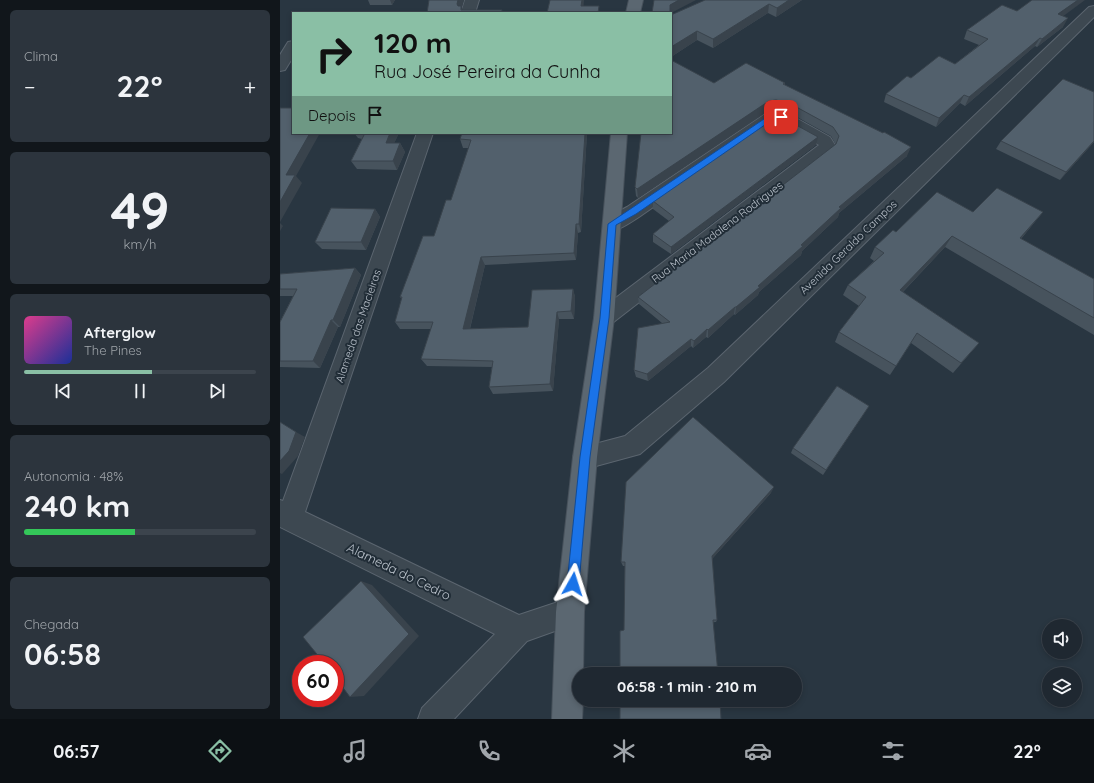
<!DOCTYPE html>
<html lang="pt">
<meta charset="utf-8">
<style>
:root{--surface:#1f2831;--page:#2c343d;--text:#f1f3f6;--muted:#a1a6ab;--line:#3c444d;--accent:#8abfa5}
body{margin:0;font-family:Quicksand,sans-serif;background:var(--page);color:var(--text);height:100vh;display:flex;flex-direction:column;font-size:15px;white-space:nowrap}
*{box-sizing:border-box;margin:0}
p{font-size:13px;color:var(--muted)}
.icon{flex:none;width:22px;height:22px;fill:none;stroke:currentColor;stroke-width:2;stroke-linecap:round;stroke-linejoin:round}
.map{position:relative;flex:1;overflow:hidden}
.drawer{display:flex;flex-direction:column;gap:10px;padding:10px;background:#11161b;width:280px}
.drawer>*{flex:none}
.banner{position:absolute;left:12px;top:12px;width:380px;height:122px;border-radius:0px;box-shadow:0 2px 6px #0003,0 0 0 1px var(--line);background:#8abfa5;color:#111;overflow:hidden}
.fabs{position:absolute;left:762px;top:619px;display:grid;gap:8px}
.fabs a{display:grid;place-items:center;width:40px;height:40px;border-radius:50%;background:var(--surface);box-shadow:0 2px 6px #0003,0 0 0 1px var(--line);font-size:20px}
.speed{position:absolute;left:12px;top:655px;display:flex;gap:8px;font-size:20px;font-weight:700;text-align:center}
.speed>*{display:grid;place-content:center;width:52px;height:52px;border-radius:50%;background:var(--surface);box-shadow:0 2px 6px #0003,0 0 0 1px var(--line);line-height:1}
.speed .limit{border:6px solid #d22;background:#fff;color:#111}
.pin{position:absolute;display:grid;place-items:center;width:34px;height:34px;color:#fff;margin:-17px;border-radius:8px;box-shadow:0 2px 6px #0006}
.me{position:absolute;width:44px;margin:-22px;rotate:6deg;stroke-linejoin:round;filter:drop-shadow(0 0 3px #0008)}
.turn{display:flex;align-items:center;gap:14px;height:84px;padding:0 16px;font-size:18px}
.turn .icon{width:52px;height:52px;stroke-width:2.5}
.turn b{display:block;font-size:28px;line-height:34px}
.then{display:flex;align-items:center;height:38px;padding:0 16px;background:#0003;gap:8px;font-size:15px}
.big{font-size:30px;font-weight:700;line-height:1.1}
.drawer .card{flex:1;display:flex;flex-direction:column;justify-content:center;gap:6px;min-width:0;padding:0 14px;border-radius:6px;background:var(--page)}
.drawer .dial{align-items:center;gap:0}
.dial b{font-size:52px;line-height:1}
.song{display:flex;align-items:center;gap:12px}
.cover{width:48px;height:48px;border-radius:6px;background:linear-gradient(135deg,hsl(330 70% 55%),hsl(230 70% 35%))}
.played{height:4px;border-radius:2px;background:linear-gradient(90deg,var(--accent) 55%,var(--line) 55%)}
.keys{display:flex;justify-content:space-around;direction:ltr}
.heat{display:flex;justify-content:space-between;align-items:center;font-size:22px;direction:ltr}
.charge{height:6px;border-radius:3px;background:linear-gradient(90deg,#34c759 48%,var(--line) 0)}
.trip{position:absolute;left:292px;top:667px;width:230px;height:40px;border-radius:20px;background:var(--surface);box-shadow:0 2px 6px #0003,0 0 0 1px var(--line);font-weight:700;line-height:40px;text-align:center}
.tab-bar{display:flex;height:64px;justify-content:space-around;align-items:center;background:#0c1014;color:var(--muted)}
.tab-bar .icon{width:28px;height:28px}
.tab-bar .selected{color:var(--accent)}
.tab-bar b{font-size:18px;color:var(--text)}
main{display:flex;flex:1;min-height:0}
.map>svg:first-child{display:block}
.lines{fill:none;stroke-linecap:round;stroke-linejoin:round}
.street-casing{stroke:#5b656f;stroke-width:2}
.primary-casing{stroke:#47515b;stroke-width:2}
.street{fill:#3d4851;fill-rule:evenodd}
.primary{fill:#5b6771;fill-rule:evenodd}
.wall{fill:#47535d}
.shaded-wall{fill:#39434c}
.building{fill:#52606c;stroke:#39434c}
.route{fill:#1a73e8;stroke:#114b97}
.labels{text-anchor:middle;dominant-baseline:central;stroke-width:4;stroke-linejoin:round;paint-order:stroke}
.street-label{font-size:11px;fill:#bac2cb;stroke:#212d37}
.near-street-label{font-size:13px;fill:#bac2cb;stroke:#212d37}
</style>
<main>
<section class="drawer">
<div class="card"><p>Clima</p>
<div class="heat"><a>−</a><b class="big">22°</b><a>+</a></div>
</div>
<div class="card dial"><b>49</b><p>km/h</p></div>
<div class="card">
<div class="song"><i class="cover"></i><div><b>Afterglow</b><p>The Pines</p></div></div>
<div class="played"></div>
<div class="keys"><svg class="icon" aria-label="previous" viewBox="0 0 24 24"><path d="M18 5L8 12l10 7zM5 5v14"/></svg><svg class="icon" aria-label="pause" viewBox="0 0 24 24"><path d="M8 5v14M16 5v14"/></svg><svg class="icon" aria-label="next" viewBox="0 0 24 24"><path d="M6 5l10 7-10 7zM19 5v14"/></svg></div>
</div>
<div class="card"><p>Autonomia · 48%</p><b class="big">240 km</b><div class="charge"></div></div>
<div class="card"><p>Chegada</p><b class="big">06:58</b></div>
</section>
<div class="map">
<svg width="814" height="719" viewBox="0 0 814 719">
<rect width="100%" height="100%" fill="#293641"/>
<g class="lines">
<defs>
<g id="street">
<path d="M185,0H199L195,13H181Z"/>
<path d="M814,6V17L444,382L360,454L305,469L296,465L293,457L296,449L345,436L428,368L809,7Z"/>
<path d="M13,41V57L5,70L0,71V55L8,42Z"/>
<path d="M494,111L507,113L550,137L555,145L553,152L331,324L324,327L317,324L314,318L317,312L539,145L497,121L359,217C349,223 338,233 325,229L323,224L325,219L347,207L488,112Z"/>
<path d="M137,133H153L25,512L239,615L290,598L300,602L304,612L300,622L247,641L174,719H138L142,708L215,634L0,527V500L3,501Z"/>
</g>
<g id="primary">
<path d="M349,0H363L360,13H346Z"/>
<path d="M331,133H347L334,318L317,457L304,612L303,674H299V700H303L302,719H272L276,612L293,457L314,318Z"/>
</g>
</defs>
<use href="#street" class="street-casing"/>
<use href="#primary" class="primary-casing"/>
<use href="#street" class="street"/>
<use href="#primary" class="primary"/>
</g>
<g class="wall">
<path d="M88,0H115L112,5H90Z"/>
<path d="M522,0L496,17L488,13L433,48L417,40L391,57V15Z"/>
<path d="M737,11L782,16L783,27L757,47L755,46L685,106L680,103L656,127L604,102L606,94L631,78L675,64L699,45L684,39L687,30Z"/>
<path d="M434,83H505V85L627,156L559,213L558,217L522,251L521,255L479,292L478,295L455,315L454,314L428,338L426,337L413,348L411,346L368,381L356,377L354,370L382,323L359,304L358,297L556,145L551,136L508,112L494,110L488,111L358,198L356,196L355,187Z"/>
<path d="M74,133H119L114,143H120L125,152L117,170L77,169L71,161L82,139L78,138Z"/>
<path d="M182,133H307L301,232L298,233L296,260L205,265L190,329L248,327L293,289L295,297L294,319H279L273,391L213,394L209,387L212,367L147,366L141,359L151,329H120L115,322L122,299L120,297L154,236L171,200L189,148H183L180,139Z"/>
<path d="M721,141L814,142L780,180L716,149Z"/>
<path d="M536,145L391,254L373,242V234L389,221L373,209V201Z"/>
<path d="M95,209L100,217L86,250L42,249L35,242Z"/>
<path d="M693,212H763L741,239L814,279V335L665,247L623,292L699,343L673,373L631,343L610,375L555,342L559,332L579,306L563,295L568,285L594,261L590,258L595,247L616,232Z"/>
<path d="M75,268L81,275L60,327H58L40,368L0,367V322L13,296H0V274Z"/>
<path d="M589,406L543,475L511,453L513,448Z"/>
<path d="M491,493L432,559L437,620L436,622L344,630L345,566H343L341,562Z"/>
</g>
<g class="shaded-wall">
<path d="M110,0H115L112,5Z"/>
<path d="M178,0H184L182,7L184,13L177,4Z"/>
<path d="M302,0H304L303,13L301,6Z"/>
<path d="M399,0H416L391,13H390V5Z"/>
<path d="M509,0H522L496,17L497,8Z"/>
<path d="M798,0H805L774,23L778,14Z"/>
<path d="M489,4L488,13L433,48V39Z"/>
<path d="M788,18L783,27L757,47L762,39Z"/>
<path d="M417,31V40L391,57V47Z"/>
<path d="M760,38L755,46L685,106L689,97Z"/>
<path d="M684,95L680,103L656,127L659,118Z"/>
<path d="M496,100L494,110L488,111L358,198L357,189L489,101Z"/>
<path d="M30,133H40L16,176L22,183L0,222V202L6,175Z"/>
<path d="M110,133H119L110,152L106,143Z"/>
<path d="M305,133H307L301,232L299,224Z"/>
<path d="M538,137L536,145L391,254V247Z"/>
<path d="M814,141V142L780,180L786,172Z"/>
<path d="M120,143L125,152L117,170L113,161Z"/>
<path d="M631,147L627,156L559,213L558,217L522,251L521,255L479,292L478,295L455,315L456,307L478,286L521,245L559,207Z"/>
<path d="M95,209L100,217L86,250L81,242Z"/>
<path d="M763,212L754,223L732,249L740,238Z"/>
<path d="M0,223L3,226L0,231Z"/>
<path d="M296,224L298,233L296,260L294,253Z"/>
<path d="M672,236L665,247L614,301L620,290Z"/>
<path d="M201,257L205,265L188,336L183,329Z"/>
<path d="M75,268L81,275L60,327L53,320Z"/>
<path d="M293,289L295,297L294,319L291,311Z"/>
<path d="M455,307L454,314L428,338V330Z"/>
<path d="M277,312L279,319L273,391L270,384Z"/>
<path d="M51,320L58,327L40,368L33,361Z"/>
<path d="M427,329L426,337L413,348L414,341Z"/>
<path d="M411,339V346L368,381L367,374Z"/>
<path d="M16,432L25,437L18,456L2,474L0,473V461Z"/>
<path d="M494,487L491,493L431,560L432,556Z"/>
<path d="M81,581L92,585L139,636L84,696L70,697Z"/>
</g>
<g class="building">
<path d="M149,0H178L177,4L178,6H181V10H222L221,13H147Z"/>
<path d="M270,0H302L301,6H319L318,13H267Z"/>
<path d="M374,0H399L390,5V13H372Z"/>
<path d="M425,0H509L497,8L489,4L433,39L417,31L391,47V15Z"/>
<path d="M752,0H798L778,14L788,18L762,39L760,38L689,97L684,95L659,118L606,94L627,76L631,78L659,56L675,64L708,39L687,30L722,5L737,11Z"/>
<path d="M391,60L434,83L466,63L505,83L503,84L603,133L604,132L631,147L559,207L561,208L521,245L523,246L478,286L480,287L456,307H455L428,330L427,329L414,341L411,339L367,374L354,370L358,328L390,322L358,297L556,144L559,136L553,127L509,103L496,100L489,101L357,189L355,187L361,133H391Z"/>
<path d="M783,79L814,92V141L786,172L721,141Z"/>
<path d="M0,108H13V133H30L6,175H15L0,202Z"/>
<path d="M498,115L538,137L391,247L373,234L394,217L373,201Z"/>
<path d="M85,133H110L106,143H120L113,161H71Z"/>
<path d="M182,133H305L299,224H296L294,253L201,257L183,329L248,327L252,290L293,289L291,311L277,312L270,384L209,387L213,361L141,359L153,322H115L122,297H120L143,236H154L166,200H171L191,140L180,139Z"/>
<path d="M717,188L763,212L740,238L814,279V318L672,236L620,290L699,343L681,363L637,333L616,366L559,332L586,297L568,285L604,253L595,247L613,230L616,232L657,192L693,212Z"/>
<path d="M51,208L95,209L81,242H35Z"/>
<path d="M75,268L53,320H51L33,361H0V322L17,289H0V274Z"/>
<path d="M557,386L589,406L546,470L513,448Z"/>
<path d="M413,417L494,487L432,556L437,620H433L438,674H340V631L344,630L345,562H341L346,482Z"/>
<path d="M0,422L16,432L9,451L0,461Z"/>
<path d="M81,581L129,634L70,697L55,677V664H45L23,637Z"/>
<path d="M340,700H440L441,719H340Z"/>
</g>
<path class="route" d="M494,114L504,117L501,119L492,120L356,214L336,225L329,318L310,457L299,584L297,588L293,590L289,588L287,584L300,457L320,318L328,224L487,117Z"/>
<g class="labels">
<g class="street-label">
<text transform="translate(437 232) rotate(-37)">Rua Maria Madalena Rodrigues</text>
<text transform="translate(568 247) rotate(-44)">Avenida Geraldo Campos</text>
<text transform="translate(78 326) rotate(-71)">Alameda das Macieiras</text>
</g>
<g class="near-street-label">
<text transform="translate(119 571) rotate(26)">Alameda do Cedro</text>
</g>
</g>
</svg>
<div class="fabs">
<a><svg class="icon" aria-label="sound" viewBox="0 0 24 24"><path d="M4 9h4l5-4v14l-5-4H4zM17 9q2 3 0 6"/></svg></a>
<a><svg class="icon" aria-label="layers" viewBox="0 0 24 24"><path d="M12 4l9 5-9 5-9-5zM3 14l9 5 9-5"/></svg></a>
</div>
<div class="speed"><div class="limit">60</div></div>
<div class="pin" style="left:501px;top:117px;background:#d93025"><svg class="icon" aria-label="arrive" viewBox="0 0 24 24"><path d="M6 21V4h12l-3 4 3 4H6"/></svg></div>
<svg class="me" style="left:293px;top:584px" viewBox="-20 -20 40 40"><path d="M0-17L14 15 0 8-14 15z" fill="#1a73e8" stroke="#fff" stroke-width="4"/></svg>
<div class="trip">06:58 · 1 min · 210 m</div>
<div class="banner">
<div class="turn"><svg class="icon" aria-label="right" viewBox="0 0 24 24"><path d="M7 20v-9h11M14 6l5 5-5 5"/></svg><div><b>120 m</b>Rua José Pereira da Cunha</div></div>
<div class="then">Depois<svg class="icon" aria-label="arrive" viewBox="0 0 24 24"><path d="M6 21V4h12l-3 4 3 4H6"/></svg></div>
</div>
</div>
</main>
<nav class="tab-bar">
<b>06:57</b>
<svg class="icon selected" aria-label="directions" viewBox="0 0 24 24"><path d="M12 3l9 9-9 9-9-9zM9 14v-3h6M13 9l2 2-2 2"/></svg>
<svg class="icon" aria-label="music" viewBox="0 0 24 24"><path d="M9 18V5l10-2v13"/><circle cx="6" cy="18" r="3"/><circle cx="16" cy="16" r="3"/></svg>
<svg class="icon" aria-label="phone" viewBox="0 0 24 24"><path d="M5 4h4l2 5-3 2q2 4 5 5l2-3 5 2v4C11 20 4 13 5 4z"/></svg>
<svg class="icon" aria-label="climate" viewBox="0 0 24 24"><path d="M12 3v18M4 7l16 10M4 17L20 7"/></svg>
<svg class="icon" aria-label="car" viewBox="0 0 24 24"><path d="M5 17H2v-5l4-1 3-4h7l3 4 3 1v5h-3M9 17h6M6 11h13"/><circle cx="7" cy="17" r="2"/><circle cx="17" cy="17" r="2"/></svg>
<svg class="icon" aria-label="filters" viewBox="0 0 24 24"><path d="M4 7h16M4 17h16"/><circle cx="9" cy="7" r="2"/><circle cx="15" cy="17" r="2"/></svg>
<b>22°</b>
</nav>
